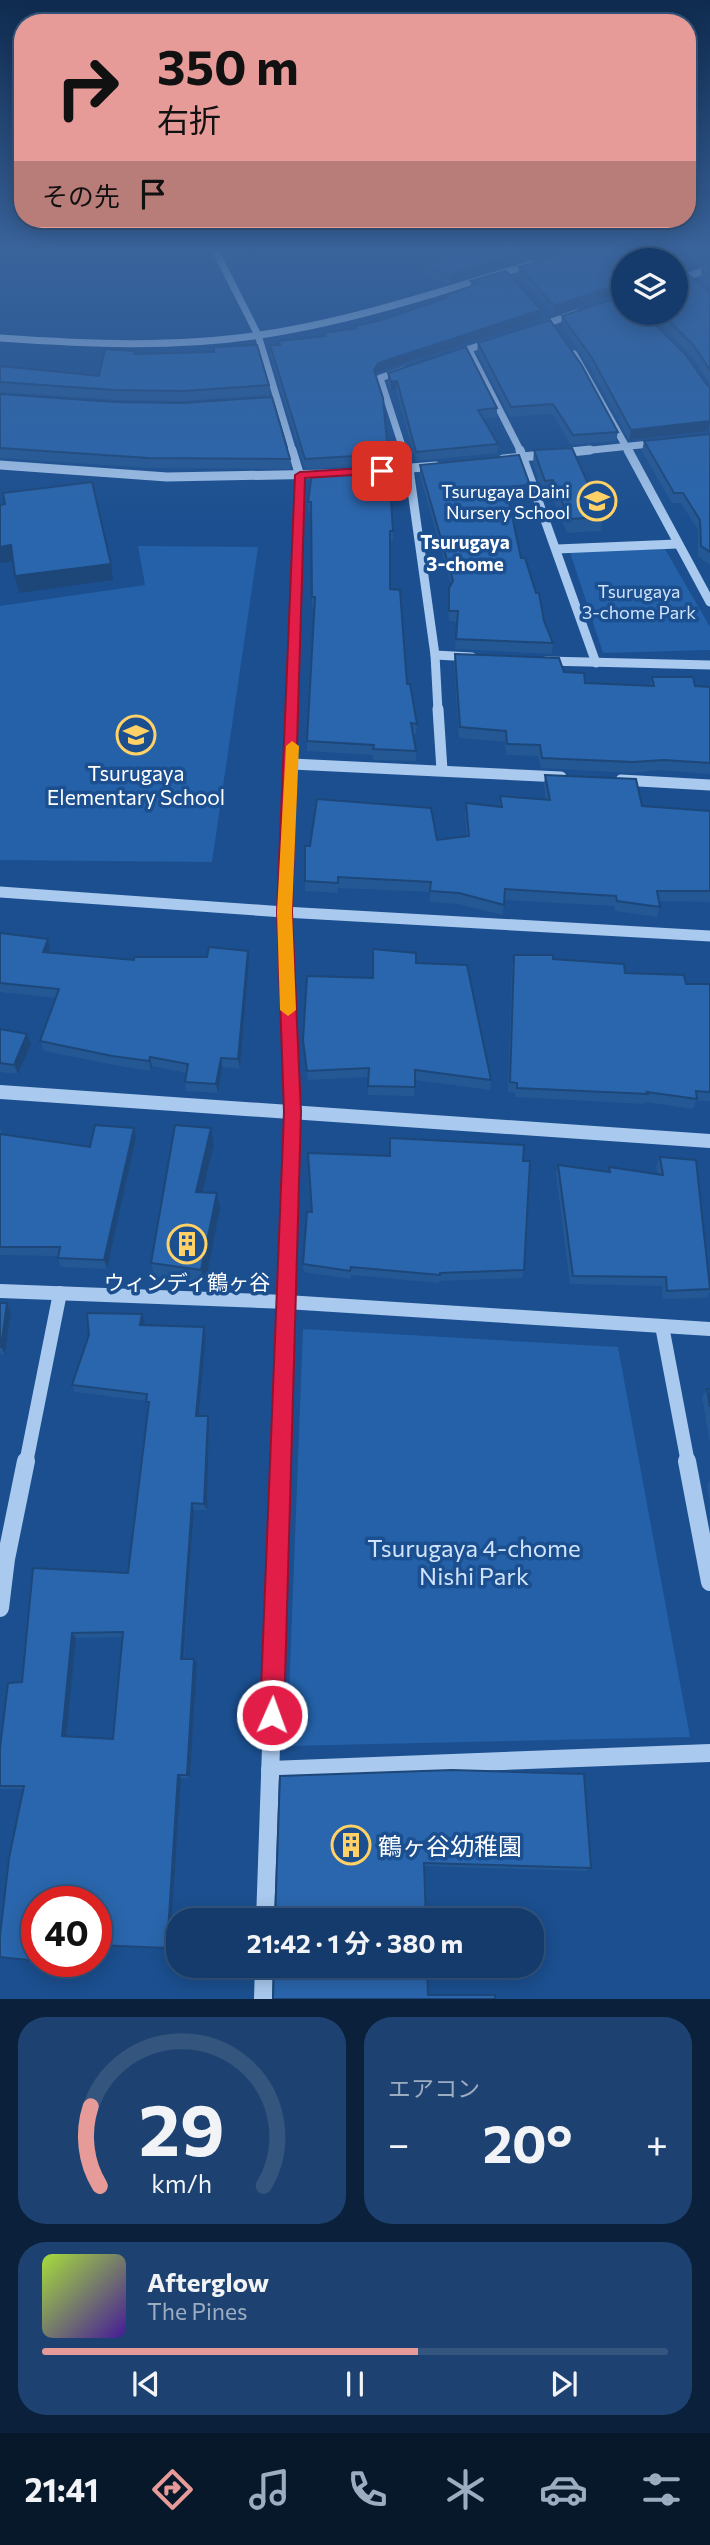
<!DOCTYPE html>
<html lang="ja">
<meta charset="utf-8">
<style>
:root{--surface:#143b6b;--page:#1d4271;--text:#f1f3f6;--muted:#9dadc1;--line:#33557e;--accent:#e69b98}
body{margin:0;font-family:Commissioner,"Noto Sans JP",sans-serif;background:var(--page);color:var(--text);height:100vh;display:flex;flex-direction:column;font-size:26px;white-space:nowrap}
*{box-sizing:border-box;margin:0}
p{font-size:23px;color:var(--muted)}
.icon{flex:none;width:38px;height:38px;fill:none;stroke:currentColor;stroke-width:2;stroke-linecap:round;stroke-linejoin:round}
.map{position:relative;height:1999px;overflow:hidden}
.side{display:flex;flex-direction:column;gap:18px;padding:18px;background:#0b203b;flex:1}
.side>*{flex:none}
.banner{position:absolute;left:14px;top:14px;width:682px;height:214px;border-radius:28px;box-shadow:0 4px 18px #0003,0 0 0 2px var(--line);background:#e69b98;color:#111;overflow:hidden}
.buttons{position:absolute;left:611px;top:248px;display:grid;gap:14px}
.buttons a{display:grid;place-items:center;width:77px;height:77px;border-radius:50%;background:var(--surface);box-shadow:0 4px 18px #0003,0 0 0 2px var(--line);font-size:35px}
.speed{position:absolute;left:21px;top:1886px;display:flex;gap:14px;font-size:35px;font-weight:700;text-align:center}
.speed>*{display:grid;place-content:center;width:91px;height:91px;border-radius:50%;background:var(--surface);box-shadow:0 4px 18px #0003,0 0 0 2px var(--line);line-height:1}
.speed .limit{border:10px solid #d22;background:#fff;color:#111}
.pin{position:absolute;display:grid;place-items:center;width:60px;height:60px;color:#fff;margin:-30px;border-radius:14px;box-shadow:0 4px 10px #0006}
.me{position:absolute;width:77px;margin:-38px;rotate:2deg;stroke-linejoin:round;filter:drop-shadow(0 0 5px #0008)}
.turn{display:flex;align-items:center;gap:24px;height:147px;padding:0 28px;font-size:32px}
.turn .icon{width:91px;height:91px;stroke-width:2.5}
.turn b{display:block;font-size:49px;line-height:60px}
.then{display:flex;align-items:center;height:66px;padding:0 28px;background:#0003;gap:14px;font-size:26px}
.big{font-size:52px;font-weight:700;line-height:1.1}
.side .widget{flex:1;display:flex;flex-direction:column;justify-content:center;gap:10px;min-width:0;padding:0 24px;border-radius:28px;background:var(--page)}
.side .dial{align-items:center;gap:0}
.dial svg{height:182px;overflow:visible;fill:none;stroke:var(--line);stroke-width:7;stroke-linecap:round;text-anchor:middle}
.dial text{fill:var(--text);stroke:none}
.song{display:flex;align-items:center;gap:21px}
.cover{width:84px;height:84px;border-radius:10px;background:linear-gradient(135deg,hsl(80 70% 55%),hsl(260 70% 35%))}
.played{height:7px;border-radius:4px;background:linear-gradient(90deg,var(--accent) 60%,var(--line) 60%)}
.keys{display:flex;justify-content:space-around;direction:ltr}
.heat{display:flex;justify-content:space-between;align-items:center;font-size:38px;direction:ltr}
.side .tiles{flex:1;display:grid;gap:18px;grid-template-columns:1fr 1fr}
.widget:last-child{grid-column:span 2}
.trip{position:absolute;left:166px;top:1908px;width:378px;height:70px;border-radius:28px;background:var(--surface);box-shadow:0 4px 18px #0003,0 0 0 2px var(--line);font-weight:700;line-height:70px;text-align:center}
.tab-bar{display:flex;height:112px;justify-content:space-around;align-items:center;background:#08182b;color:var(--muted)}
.tab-bar .icon{width:49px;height:49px}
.tab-bar .on{color:var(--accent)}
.tab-bar b{font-size:32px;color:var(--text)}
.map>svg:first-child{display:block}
.green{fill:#2461a8}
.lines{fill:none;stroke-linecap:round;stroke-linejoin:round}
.minor-far4{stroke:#a9c9ee;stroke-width:7}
.minor-far3{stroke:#a9c9ee;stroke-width:9}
.minor-far2{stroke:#a9c9ee;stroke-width:11}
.minor-far1{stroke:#a9c9ee;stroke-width:14}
.minor{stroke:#a9c9ee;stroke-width:18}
.wall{fill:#245895;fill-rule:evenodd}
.shaded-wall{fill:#1d4779}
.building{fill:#2a66ad;stroke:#1d4779;stroke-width:2;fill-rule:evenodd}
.route{fill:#e11d48;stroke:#92132f;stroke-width:2}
.slow{fill:#f59e0b}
.labels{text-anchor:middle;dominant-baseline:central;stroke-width:7;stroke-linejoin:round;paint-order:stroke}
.far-poi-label{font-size:18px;fill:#fff;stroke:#1b4f8f;text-anchor:end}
.far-park-label{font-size:18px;fill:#cfe3fa;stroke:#1b4f8f}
.far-neighbourhood-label{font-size:19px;font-weight:bold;fill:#fff;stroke:#1b4f8f}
.poi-label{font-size:21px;fill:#fff;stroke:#1b4f8f}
.near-park-label{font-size:24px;fill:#cfe3fa;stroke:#1b4f8f}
.near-poi-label{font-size:24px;fill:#fff;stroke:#1b4f8f;text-anchor:start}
</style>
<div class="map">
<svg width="710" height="1999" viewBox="0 0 710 1999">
<rect width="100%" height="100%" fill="#1b4f8f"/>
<g class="green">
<path d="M138,546L258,547L212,862L0,860V606L145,585Z"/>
<path d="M665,549L710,627V650L603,653L570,552Z"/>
<path d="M303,1329L618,1347L690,1737L287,1746Z"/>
</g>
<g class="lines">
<g class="minor-far4">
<path d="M214,248L258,335L293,452"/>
<path d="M676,280L710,269"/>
<path d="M537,327L577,313"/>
<path d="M0,338C86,344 174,348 260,335C353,321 442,291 532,264"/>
<path d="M469,350L521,452"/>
<path d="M454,354L494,341"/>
<path d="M574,354L629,452"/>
<path d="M404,452L380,378L404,370"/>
<path d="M573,452L659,443"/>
</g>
<g class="minor-far3">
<path d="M403,450L409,469L435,655L438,711"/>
<path d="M520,450L596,663"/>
<path d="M628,450L710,602"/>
<path d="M503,459L590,450"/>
<path d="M0,465L167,477L328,474"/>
<path d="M374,471L436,466"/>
<path d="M557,549L677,544"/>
<path d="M435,655L472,657"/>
<path d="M546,661L710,665"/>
<path d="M291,711L300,476L292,450"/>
</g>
<g class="minor-far2">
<path d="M438,709L442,770"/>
<path d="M292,764L561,777"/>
<path d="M621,780L710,785"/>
<path d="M0,892L284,912L710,936"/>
<path d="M290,1041L284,912L291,709"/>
</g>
<g class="minor-far1">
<path d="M0,1092L710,1141"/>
<path d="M0,1291L286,1302L710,1329"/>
<path d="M662,1326L688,1463"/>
<path d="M26,1463L60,1293"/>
<path d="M281,1463L293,1112L290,1039"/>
</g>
<g class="minor">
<path d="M687,1461L710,1582"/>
<path d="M0,1608L6,1559L26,1461"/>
<path d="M270,1770L710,1753"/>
<path d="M265,1920L281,1461"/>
<path d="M263,1999L264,1965"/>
</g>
</g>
<g class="wall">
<path d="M465,248L450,284L424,275L425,266Z"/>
<path d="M710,248V264L709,263L676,274V261H623V293L621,292L553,315L518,275L519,267Z"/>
<path d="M710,266V288L700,279L702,270Z"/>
<path d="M506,271L540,319L377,372L376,375L388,454L387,464L305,469L270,354V345H278V341L324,336V333L354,329V326L378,321L442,300V296L471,286V281Z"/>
<path d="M708,291H710V383L692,356L650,313H676Z"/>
<path d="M562,316L710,387V431L629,440L590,367L561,325Z"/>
<path d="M478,343L618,432L616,441L571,445L552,414L510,417L477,352Z"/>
<path d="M135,351L136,354L269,385V395L184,401L116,400L0,392V366L99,376Z"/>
<path d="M388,373L497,408V418L483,419L498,444L497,453L416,461L396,390L391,391L388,382Z"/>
<path d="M0,394L290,459L291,469L149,468L0,458Z"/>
<path d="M710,434V565L698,556V530L681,503H672L642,451L644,441Z"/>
<path d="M534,450L603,517L601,531L567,533L551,494L543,495L533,464Z"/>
<path d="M420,465L530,485L529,495L508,496L521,558L553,643L552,654L455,649L457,622L449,621L448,598L449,588L451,585L420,475Z"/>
<path d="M312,472L393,531V541H390V589L407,684L417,724L416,734H413L416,751V761L373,760V755L307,751V741L314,607H312L311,512H309L308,502Z"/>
<path d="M455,654L564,672L585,683L650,685L652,677L695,686L710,687V774L661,770L630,773L541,768L538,756L506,755L505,742L459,738L454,665Z"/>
<path d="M545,775L642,806L710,811V902L659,901L660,907L657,917L615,911L614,906L504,900L503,915L458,904L430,902V892L338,888V893L305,891V881L437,840L467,836L465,814L466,803L499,807L500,796L546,799L544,785Z"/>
<path d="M0,933L48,939L50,948L49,952L134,960L207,957L248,951L249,961L240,1069L222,1067L218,1093L186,1091L185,1082L186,1073L152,1066L151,1071L114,1065L44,1051L40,1041L56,998L0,992Z"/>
<path d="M514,955L553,959L686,984H710V1101H696L693,1109L645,1102L644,1104L515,1097V1093L508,1092L512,965Z"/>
<path d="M416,963L491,1080L490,1090L415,1080L414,1096L368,1095L369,1077L308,1080L303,1040L373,978Z"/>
<path d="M0,1029L27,1034L31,1044L18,1074L0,1072Z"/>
<path d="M0,1128L2,1134L90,1147L136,1138L107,1269L61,1267L58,1258V1256L0,1255Z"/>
<path d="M211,1128L214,1145L203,1193L220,1209L205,1285L155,1278L151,1263Z"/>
<path d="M660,1157L710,1282V1291L707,1298L663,1299L662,1286L570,1284L556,1174L558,1165L608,1172L609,1167L658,1175L656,1166Z"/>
<path d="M523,1161L524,1270L522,1278L439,1281V1283L351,1275L350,1279L304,1272L303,1264L312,1212Z"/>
<path d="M0,1303H7L11,1312L5,1355L0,1354Z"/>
<path d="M145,1323L144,1325L204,1327L206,1335L199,1416L209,1423L207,1510H194L184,1659H194L197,1663L190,1778H181L170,1948L96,1946L24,1789H0V1748L22,1682L128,1573L148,1409L146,1401L75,1392L72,1385ZM122,1637L113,1739L66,1737L76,1638Z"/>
<path d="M707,1389H710V1442L702,1397Z"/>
<path d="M710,1480V1504L707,1485Z"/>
<path d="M280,1776L591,1868L585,1871L424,1866Z"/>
</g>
<g class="shaded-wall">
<path d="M539,248H566L450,284V275Z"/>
<path d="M710,254L709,263L676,274V265Z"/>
<path d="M623,283L621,292L553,315L554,306Z"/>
<path d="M541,310L540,319L377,372L374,379V370L378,363Z"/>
<path d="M397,381L396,390L391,391V382Z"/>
<path d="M710,421L709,431L629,440L631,430Z"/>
<path d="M11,545L15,561L0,563V547Z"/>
<path d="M111,564L113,580L19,593L15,576Z"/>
<path d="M48,939L50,948L46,962L43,952Z"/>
<path d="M248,951L249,961L240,1069L238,1059Z"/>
<path d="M27,1034L31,1044L18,1074L14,1065Z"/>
<path d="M150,1057L152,1066L151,1071L149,1061Z"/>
<path d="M221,1058L222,1067L218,1093L216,1084Z"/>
<path d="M134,1128L136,1138L107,1269L104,1260Z"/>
<path d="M211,1128L214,1145L199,1208L196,1192Z"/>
<path d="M217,1193L220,1209L205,1285L201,1270Z"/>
<path d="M7,1303L11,1312L5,1355L1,1347Z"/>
<path d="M142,1314L145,1323L143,1333L140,1325Z"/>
<path d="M204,1327L206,1335L198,1424L196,1416Z"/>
<path d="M208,1416L209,1423L207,1510L204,1504Z"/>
<path d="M192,1503L194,1510L183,1663L181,1659Z"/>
<path d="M72,1633L76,1638L66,1740L62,1736Z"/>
<path d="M194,1659L197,1663L190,1778L187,1775Z"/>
<path d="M178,1775L181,1778L170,1948H167Z"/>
</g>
<g class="building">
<path d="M465,248H539L450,275L425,266Z"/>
<path d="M581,248H710V254L676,265V261H623V283L554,306L519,267Z"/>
<path d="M710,266V277L702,270Z"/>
<path d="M506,271L541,310L378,363L374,370L383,398L388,454L305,459L270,345H280L278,341L326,336L324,333L356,328L354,326L378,321L447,298L442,296L478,284L471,281Z"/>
<path d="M688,274L708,291H710V370L694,346L661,313H676V276L677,277Z"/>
<path d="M623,296V313H643L685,354L708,386L710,387V421L631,430L592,358L562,316Z"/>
<path d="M550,320L581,364L618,432L573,435L553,404L511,407L478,343Z"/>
<path d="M257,345L269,385L183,391L115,390L0,382V366L99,376L105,349L135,351L134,354L214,352V347Z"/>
<path d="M466,347L497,408L478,410L498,444L416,452L397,381L391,382L388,373Z"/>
<path d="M0,394L114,402L183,403L272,397L290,459L148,458L0,448Z"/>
<path d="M710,434V552L701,546L700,520L683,493H674L644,441Z"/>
<path d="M572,448L603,517L569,519L553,480L545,481L534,450Z"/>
<path d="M519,455L530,485L506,487L521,558H525L536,593H539L544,621L553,643L456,639L458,611H449V588L453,581L420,465Z"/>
<path d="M389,468L393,531H390V589L400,590L407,684H410L417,724L411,723L416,751L373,749L374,745L307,741L315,597H312L311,502H308L312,472Z"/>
<path d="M92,482L111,564L15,576L11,545L0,547V505L5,504L3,493Z"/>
<path d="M455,654L559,658L564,672L584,673L585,683L654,686L652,677H693L695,686L710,687V763L664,760L633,762L542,758L540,745L507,744L506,731L460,727Z"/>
<path d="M545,775L636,779L642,806L710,811V891H657L660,907L617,901L616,896L505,889L504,905L459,893L430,891L431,882L338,877V883L305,881V846H310L317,799L431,808L437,840L469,836L466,803L502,807L500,796L550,800Z"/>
<path d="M0,933L48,939L43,952L134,960V957H207L209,947L248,951L238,1059L221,1058L216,1084L185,1082L188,1064L150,1057L149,1061L112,1056L40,1041L59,989L0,983Z"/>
<path d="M373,949L416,953V963L467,965L491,1080L415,1070V1087L368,1086L369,1068L307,1071L303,1040L307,976L373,978Z"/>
<path d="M514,955H553V959L624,964L625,973L684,975L686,984H710V1092L696,1091L697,1099L647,1092L648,1094L517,1088V1083L510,1082Z"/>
<path d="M0,1029L27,1034L14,1065L0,1063Z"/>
<path d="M95,1125L134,1128L104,1260L58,1258L60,1247H0V1134L90,1147Z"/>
<path d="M175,1125L211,1128L196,1192L217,1193L201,1270L151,1263Z"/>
<path d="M390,1138L524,1145L523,1161H530L524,1270L440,1273V1275L351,1267L350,1271L303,1264L307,1212H312L308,1153L390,1156Z"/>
<path d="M660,1157L696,1160L710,1289L667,1291L666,1277L573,1276L558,1165L610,1172L609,1167L663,1175Z"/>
<path d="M0,1303H7L1,1347H0Z"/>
<path d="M87,1313L142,1314L140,1325L204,1327L196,1416H208L204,1504L192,1503L181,1659H194L187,1775H178L167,1948L96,1945V1902H37V1961L0,1957V1936L9,1858L24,1786H0V1748L8,1683L22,1682L33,1568L128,1573L149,1402H146L147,1394L72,1385L89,1335ZM123,1632L113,1739L62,1736L72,1633Z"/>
<path d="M707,1389H710V1407Z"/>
<path d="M452,1770L584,1774L591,1868L424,1863L426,1920H275L280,1776Z"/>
<path d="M274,1965H427L428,1995H495V1999H273Z"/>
</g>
<linearGradient id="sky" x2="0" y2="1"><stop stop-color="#0f2b4f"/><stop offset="0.47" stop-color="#39639b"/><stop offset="1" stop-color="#39639b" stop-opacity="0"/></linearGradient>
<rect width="710" height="528" fill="url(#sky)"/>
<path class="route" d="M382,467L385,468V473L305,478L292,912L301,1112L284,1715L280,1724L272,1727L264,1724L260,1715L284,1112L277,912L295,475L300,472Z"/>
<path class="slow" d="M292,741L299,746L292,912L296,1010L288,1016L280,1010L277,912L286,746Z"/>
<defs>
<symbol id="school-ring" viewBox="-11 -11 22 22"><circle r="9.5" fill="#1b4f8f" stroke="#ffd166" stroke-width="1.5"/><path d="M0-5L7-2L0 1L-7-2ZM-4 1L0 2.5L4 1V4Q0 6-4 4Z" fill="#ffd166"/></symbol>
<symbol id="building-ring" viewBox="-11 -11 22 22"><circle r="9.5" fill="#1b4f8f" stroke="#ffd166" stroke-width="1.5"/><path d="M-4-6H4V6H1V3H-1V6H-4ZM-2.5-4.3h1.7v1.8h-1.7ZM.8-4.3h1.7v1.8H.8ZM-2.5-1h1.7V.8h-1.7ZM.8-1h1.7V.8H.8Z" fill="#ffd166"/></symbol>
</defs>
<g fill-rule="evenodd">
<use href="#school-ring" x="575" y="479" width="44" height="44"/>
<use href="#school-ring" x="114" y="713" width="44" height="44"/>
<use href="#building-ring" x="165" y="1222" width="44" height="44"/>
<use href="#building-ring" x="329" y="1823" width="44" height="44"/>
</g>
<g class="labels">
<g class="far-poi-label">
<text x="570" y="491">Tsurugaya Daini<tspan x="570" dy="21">Nursery School</tspan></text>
</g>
<g class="far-park-label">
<text x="639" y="591">Tsurugaya<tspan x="639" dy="21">3-chome Park</tspan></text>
</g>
<g class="far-neighbourhood-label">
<text x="465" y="541">Tsurugaya<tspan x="465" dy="22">3-chome</tspan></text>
</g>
<g class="poi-label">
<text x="136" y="772">Tsurugaya<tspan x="136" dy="24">Elementary School</tspan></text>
<text x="187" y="1281">ウィンディ鶴ヶ谷</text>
</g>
<g class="near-park-label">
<text x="474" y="1547">Tsurugaya 4-chome<tspan x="474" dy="28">Nishi Park</tspan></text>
</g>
<g class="near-poi-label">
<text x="378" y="1845">鶴ヶ谷幼稚園</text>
</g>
</g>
</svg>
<div class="buttons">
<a><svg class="icon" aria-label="layers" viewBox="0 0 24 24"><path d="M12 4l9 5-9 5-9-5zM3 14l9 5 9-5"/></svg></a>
</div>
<div class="speed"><div class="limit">40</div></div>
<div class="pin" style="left:382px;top:471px;background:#d93025"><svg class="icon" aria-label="arrive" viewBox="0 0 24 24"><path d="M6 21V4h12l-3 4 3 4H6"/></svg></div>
<svg class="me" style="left:272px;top:1715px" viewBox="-20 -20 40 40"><circle r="17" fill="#e11d48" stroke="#fff" stroke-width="3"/><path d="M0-11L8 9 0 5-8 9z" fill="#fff"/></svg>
<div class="trip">21:42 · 1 分 · 380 m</div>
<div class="banner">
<div class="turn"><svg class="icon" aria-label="right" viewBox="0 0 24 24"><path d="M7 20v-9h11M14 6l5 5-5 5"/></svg><div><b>350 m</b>右折</div></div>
<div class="then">その先<svg class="icon" aria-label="arrive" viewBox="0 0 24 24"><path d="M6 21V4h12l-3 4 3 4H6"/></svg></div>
</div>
</div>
<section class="side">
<div class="tiles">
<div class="widget dial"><svg viewBox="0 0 100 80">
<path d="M14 69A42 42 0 1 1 86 69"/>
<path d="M14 69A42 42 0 0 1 10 34" stroke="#e69b98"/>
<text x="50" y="56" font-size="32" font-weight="700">29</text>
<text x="50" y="72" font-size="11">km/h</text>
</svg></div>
<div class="widget"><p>エアコン</p>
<div class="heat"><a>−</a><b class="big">20°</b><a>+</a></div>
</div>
<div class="widget">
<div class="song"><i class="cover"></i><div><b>Afterglow</b><p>The Pines</p></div></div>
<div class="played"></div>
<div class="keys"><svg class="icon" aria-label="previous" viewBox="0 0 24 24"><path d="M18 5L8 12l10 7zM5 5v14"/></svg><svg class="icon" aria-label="pause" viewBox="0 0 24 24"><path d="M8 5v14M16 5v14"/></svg><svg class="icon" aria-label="next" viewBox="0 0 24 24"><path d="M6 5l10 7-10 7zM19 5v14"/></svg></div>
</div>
</div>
</section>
<nav class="tab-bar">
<b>21:41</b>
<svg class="icon on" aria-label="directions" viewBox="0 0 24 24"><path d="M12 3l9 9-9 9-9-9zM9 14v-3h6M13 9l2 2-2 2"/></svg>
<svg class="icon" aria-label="music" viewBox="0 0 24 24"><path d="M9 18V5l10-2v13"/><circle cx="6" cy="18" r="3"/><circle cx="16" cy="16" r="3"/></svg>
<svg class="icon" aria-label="phone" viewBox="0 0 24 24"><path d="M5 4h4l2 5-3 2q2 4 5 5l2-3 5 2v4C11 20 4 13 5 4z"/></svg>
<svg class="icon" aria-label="climate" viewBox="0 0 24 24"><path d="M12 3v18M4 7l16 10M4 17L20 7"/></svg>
<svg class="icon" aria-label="car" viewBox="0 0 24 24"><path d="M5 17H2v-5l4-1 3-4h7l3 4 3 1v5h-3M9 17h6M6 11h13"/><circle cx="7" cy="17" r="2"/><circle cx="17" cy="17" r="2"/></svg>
<svg class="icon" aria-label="filters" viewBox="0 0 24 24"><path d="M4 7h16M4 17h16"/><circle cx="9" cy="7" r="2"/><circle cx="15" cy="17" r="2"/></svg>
</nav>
